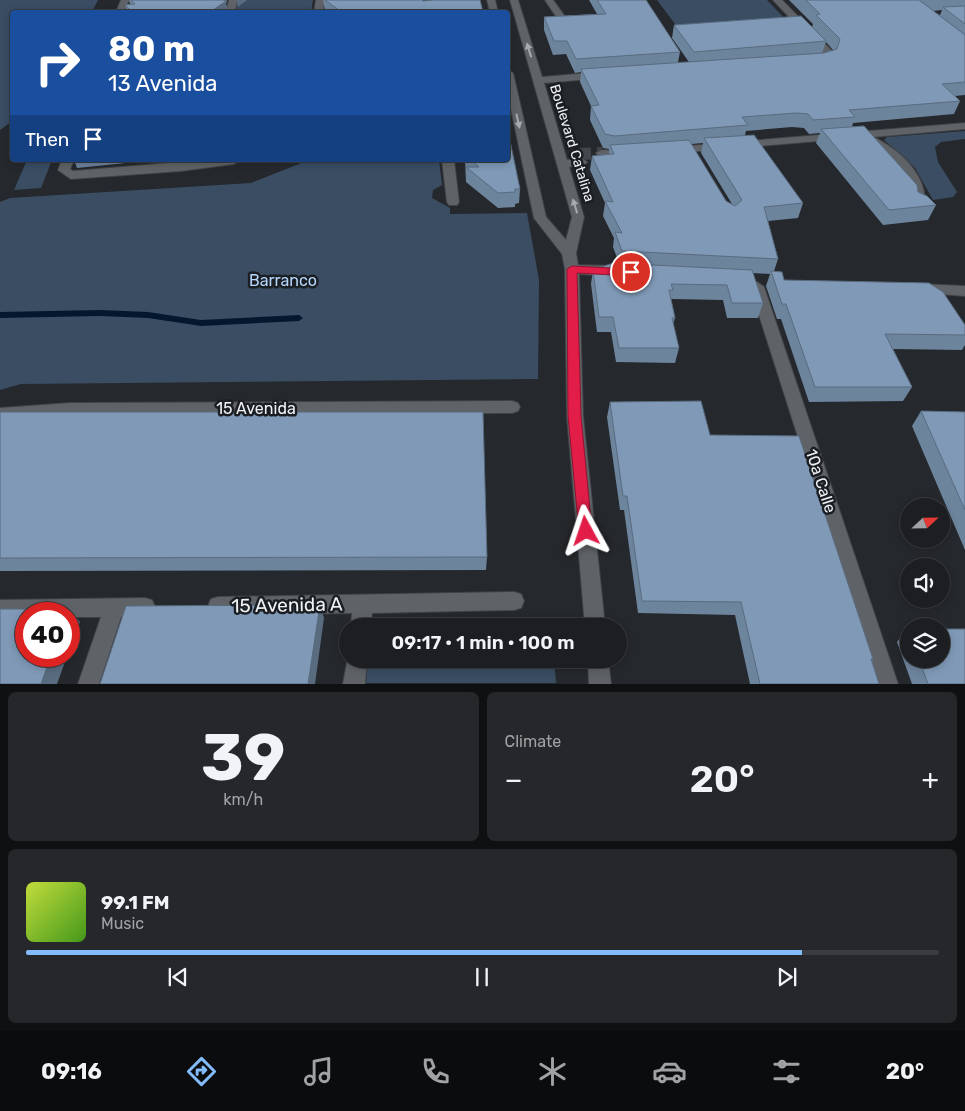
<!DOCTYPE html>
<meta charset="utf-8">
<style>
:root{--surface:#1c1e21;--page:#25272a;--text:#f1f3f6;--muted:#a0a2a5;--line:#3a3c3f;--accent:#83bcfb}
body{margin:0;font-family:Rubik,sans-serif;background:var(--page);color:var(--text);height:100vh;display:flex;flex-direction:column;font-size:19px;white-space:nowrap}
*{box-sizing:border-box;margin:0}
p{font-size:16px;color:var(--muted)}
.icon{flex:none;width:28px;height:28px;fill:none;stroke:currentColor;stroke-width:2;stroke-linecap:round;stroke-linejoin:round}
.map{position:relative;height:684px;overflow:hidden}
.details{display:flex;flex-direction:column;gap:8px;padding:8px;background:#0f1012;flex:1}
.details>*{flex:none}
.guide{position:absolute;left:10px;top:10px;width:500px;height:152px;border-radius:5px;box-shadow:0 2px 8px #0003,0 0 0 1px var(--line);background:#1a4fa0;color:#fff;overflow:hidden}
.needle{width:32px;rotate:68deg}
.tools{position:absolute;left:900px;top:498px;display:grid;gap:10px}
.tools a{display:grid;place-items:center;width:50px;height:50px;border-radius:50%;background:var(--surface);box-shadow:0 2px 8px #0003,0 0 0 1px var(--line);font-size:25px}
.speed{position:absolute;left:15px;top:602px;display:flex;gap:10px;font-size:25px;font-weight:700;text-align:center}
.speed>*{display:grid;place-content:center;width:65px;height:65px;border-radius:50%;background:var(--surface);box-shadow:0 2px 8px #0003,0 0 0 1px var(--line);line-height:1}
.speed .limit{border:8px solid #d22;background:#fff;color:#111}
.pin{position:absolute;display:grid;place-items:center;width:42px;height:42px;color:#fff;margin:-21px;border:2px solid #fff;border-radius:50%;box-shadow:0 1px 5px #0007}
.me{position:absolute;width:55px;margin:-28px;rotate:355deg;stroke-linejoin:round;filter:drop-shadow(0 0 4px #0008)}
.turn{display:flex;align-items:center;gap:18px;height:105px;padding:0 15px;font-size:22px}
.turn .icon{width:65px;height:65px;stroke-width:2.5}
.turn b{display:block;font-size:35px;line-height:42px}
.then{display:flex;align-items:center;height:48px;padding:0 15px;background:#0003;gap:10px;font-size:19px}
.big{font-size:38px;font-weight:600;line-height:1.1}
.details .tile{flex:1;display:flex;flex-direction:column;justify-content:center;gap:8px;min-width:0;padding:0 18px;border-radius:8px;background:var(--page)}
.details .dial{align-items:center;gap:0}
.dial b{font-size:65px;line-height:1}
.song{display:flex;align-items:center;gap:15px}
.cover{width:60px;height:60px;border-radius:8px;background:linear-gradient(135deg,hsl(70 70% 55%),hsl(100 70% 35%))}
.played{height:5px;border-radius:2px;background:linear-gradient(90deg,var(--accent) 85%,var(--line) 85%)}
.keys{display:flex;justify-content:space-around;direction:ltr}
.heat{display:flex;justify-content:space-between;align-items:center;font-size:28px;direction:ltr}
.details .tiles{flex:1;display:grid;gap:8px;grid-template-columns:1fr 1fr}
.tile:last-child{grid-column:span 2}
.trip{position:absolute;left:339px;top:618px;width:288px;height:50px;border-radius:25px;background:var(--surface);box-shadow:0 2px 8px #0003,0 0 0 1px var(--line);font-weight:600;line-height:50px;text-align:center}
.dock{display:flex;height:80px;justify-content:space-around;align-items:center;background:#0b0c0d;color:var(--muted)}
.dock .icon{width:35px;height:35px}
.dock .active{color:var(--accent)}
.dock b{font-size:22px;color:var(--text)}
.map>svg:first-child{display:block}
.green{fill:#3a4d63}
.lines{fill:none;stroke-linecap:round;stroke-linejoin:round}
.stream{fill:#03182f;fill-rule:evenodd}
.minor-tunnel{stroke:#43464a;stroke-width:12;stroke-dasharray:12 6;stroke-linecap:butt}
.minor-casing{stroke:#404346;stroke-width:2}
.minor{fill:#5f6367;fill-rule:evenodd}
.wall{fill:#6d849d;fill-rule:evenodd}
.shaded-wall{fill:#596b7f}
.building{fill:#7f99b6;stroke:#596b7f}
.oneway{fill:#a8abae}
.route{fill:#e11d48;stroke:#92132f}
.labels{text-anchor:middle;dominant-baseline:central;stroke-width:5;stroke-linejoin:round;paint-order:stroke}
.far-street-label{font-size:14px;fill:#f0f3f5;stroke:#1b1e22}
.park-label{font-size:16px;fill:#b3d6fd;stroke:#1b1e22}
.street-label{font-size:16px;fill:#f0f3f5;stroke:#1b1e22}
.near-street-label{font-size:19px;fill:#f0f3f5;stroke:#1b1e22}
</style>
<div class="map">
<svg width="965" height="684" viewBox="0 0 965 684">
<rect width="100%" height="100%" fill="#25282c"/>
<g class="green">
<path d="M0,0H98L92,12H12V121L0,130Z"/>
<path d="M238,0H313L311,12H236Z"/>
<path d="M657,0H767L794,28L684,36Z"/>
<path d="M965,131V139L941,142L935,147L938,162L957,192L953,197L933,200L915,168L884,140L887,137Z"/>
<path d="M27,160H52L41,188L14,190Z"/>
<path d="M309,160H439L442,185L433,190L432,198L450,208V214L527,213L539,280L538,379L21,384L0,390V202L10,198L251,183Z"/>
<path d="M368,659H554L556,683H366Z"/>
</g>
<g class="lines">
<path class="stream" d="M100,310L148,312L201,320L299,315L303,318L299,321L201,326L148,318L100,316L0,318V312Z"/>
<path class="minor-tunnel" d="M579,154L602,153"/>
<defs>
<g id="minor">
<path d="M121,0H129L124,12H116Z"/>
<path d="M229,0H237L235,12H226Z"/>
<path d="M316,0H324L323,12H314Z"/>
<path d="M487,0H495L498,12H490Z"/>
<path d="M510,0H518L542,77L601,72L606,75L601,78L544,83L567,160L581,158L587,162L585,164L569,167L584,217L576,253L578,265L612,266L619,271L612,276L579,274L583,416L605,626H585L567,416L565,269L562,254L534,218L508,95V70L513,73L546,217L566,240L572,217Z"/>
<path d="M545,0H553L569,22L567,24H561Z"/>
<path d="M773,0H782L832,51V60L814,63V59L824,56V54Z"/>
<path d="M965,123V129L873,137C898,148 929,176 924,205L918,209L912,205C917,175 888,158 867,142L865,140L867,137L676,153L670,150L676,147Z"/>
<path d="M602,150L628,151L634,154L628,157L598,155L596,153Z"/>
<path d="M62,160H74L70,169L73,171L207,160H240L234,164L181,171L71,179L58,170Z"/>
<path d="M442,160H454L459,202L457,205H449L447,202Z"/>
<path d="M757,282L764,287L898,684H877L750,287Z"/>
<path d="M919,284L965,286V296L914,292L912,289Z"/>
<path d="M512,401L518,403L520,407L518,411L512,413L70,415L0,420V408L70,403Z"/>
<path d="M514,592L521,594L524,601L521,608L514,610L372,613L371,626H351L352,613L218,615L211,613L208,606L211,599L218,597Z"/>
<path d="M145,598L152,600L155,607L152,614L145,616L121,617L99,684H78L101,617H69V614H26V618H0V600Z"/>
<path d="M348,657V659H367L365,684H343Z"/>
<path d="M588,659H608L611,684H589Z"/>
</g>
</defs>
<use href="#minor" class="minor-casing"/>
<use href="#minor" class="minor"/>
</g>
<g class="wall">
<path d="M129,0H227L226,4L228,12H122H127L125,5L130,4Z"/>
<path d="M323,0H423V1L432,0H480L483,12H327L325,11Z"/>
<path d="M589,0H646L680,52L678,62H689L672,38L674,25L812,27L813,24L789,0H965V95L955,96L960,101L954,114L853,123L852,127L918,192L936,205L928,220L883,225L816,143L820,133L809,134L804,128L792,127L746,131L745,135L803,203L798,218L768,221L778,259L774,271L784,280L965,325V345L962,350L893,349L912,387L903,401L809,402L781,319H777L766,286L770,274L753,273L763,303L758,318H727L723,300L671,299L675,318L673,324L679,348L675,363L616,362L611,332H597L591,284L593,270L619,263L613,247L614,238L603,216L605,203L590,170L592,156L609,154V149L603,148L590,120L591,106L580,82L581,72L575,73L566,54L553,55L544,30V17L597,14ZM942,10L940,15L933,11ZM826,42L833,50L822,53ZM703,143L701,153L732,204L726,201L691,144Z"/>
<path d="M74,160H155L77,168Z"/>
<path d="M465,160H508L520,189L519,203L515,204V207L498,208L466,182Z"/>
<path d="M610,402L710,435L873,659L872,661L879,684H750L735,615L638,613L624,510H620L607,417Z"/>
<path d="M921,411L965,412V550L912,426Z"/>
<path d="M0,412L487,557L486,570L0,571Z"/>
<path d="M908,629H909V659H941L965,684H912L897,642Z"/>
</g>
<g class="shaded-wall">
<path d="M221,0H227L226,4L228,12H210Z"/>
<path d="M236,0H247L238,7Z"/>
<path d="M320,605L324,618L315,684H308Z"/>
<path d="M69,609L80,622L69,651V614H68Z"/>
<path d="M51,656H67L57,684H41Z"/>
</g>
<g class="building">
<path d="M131,0H223L226,1L210,12H122H132L125,5L135,4Z"/>
<path d="M325,0H423V1L434,0H480L483,12H331L329,11H340Z"/>
<path d="M597,0H646L680,52L576,59L567,41H554L544,17L606,14Z"/>
<path d="M806,0H919L965,35V82L942,84L960,101L849,110L855,117L813,120L808,114L797,113L742,117L748,125L615,136L605,134L591,106L599,105L581,69L824,53L837,49L840,39L816,15L820,14Z"/>
<path d="M965,6V24L943,7Z"/>
<path d="M801,16L826,41L694,52L674,25Z"/>
<path d="M864,126L917,185L918,192L927,196L936,205L889,210L821,129Z"/>
<path d="M508,131L520,189H515V192L498,193L466,167H479L471,160H508Z"/>
<path d="M754,135L803,203L764,207L778,259L622,251L615,232L622,233L605,201L613,202L592,156L614,154L610,145L689,140L726,201L735,206L742,200L704,138Z"/>
<path d="M613,263L752,270L763,303H732L727,285L671,284L673,290H669L675,318H672L679,348H619L613,317H599L593,270Z"/>
<path d="M771,271L782,272L784,280L929,283L943,292L965,325V335L885,334L912,387H815L786,304H782Z"/>
<path d="M701,401L710,435L799,436L873,659H871L879,684H760L741,602L642,601L627,496H623L610,402Z"/>
<path d="M921,411L965,412V510Z"/>
<path d="M0,412H483L487,557L0,558Z"/>
<path d="M320,605L308,684H100L126,606Z"/>
<path d="M0,609H69L68,614H26V656H51L41,684H0Z"/>
<path d="M941,629H965V684H928L919,659H941Z"/>
</g>
<defs><path id="oneway-solid" d="M-6-.8H1V-3.2L6.5 0L1 3.2V.8H-6Z" transform="scale(1.25)"/></defs>
<g class="oneway">
<use href="#oneway-solid" transform="translate(529 50) rotate(-107)"/>
<use href="#oneway-solid" transform="translate(518 121) rotate(77)"/>
<use href="#oneway-solid" transform="translate(575 206) rotate(-107)"/>
</g>
<path class="route" d="M572,266L631,269L636,272L631,276L577,273L581,416L592,531L590,535L586,537L581,535L579,531L568,416L567,269Z"/>
<g class="labels">
<g class="far-street-label">
<text transform="translate(572 143) rotate(73)">Boulevard Catalina</text>
</g>
<g class="park-label">
<text x="283" y="280">Barranco</text>
</g>
<g class="street-label">
<text x="256" y="408">15 Avenida</text>
<text transform="translate(821 481) rotate(72)">10a Calle</text>
</g>
<g class="near-street-label">
<text transform="translate(287 605) rotate(-1)">15 Avenida A</text>
</g>
</g>
</svg>
<div class="tools">
<a><svg class="needle" viewBox="-14 -14 28 28"><path d="M0-13l5 13h-10z" fill="#e53935"/><path d="M0 13l5-13h-10z" fill="#a0a2a5"/></svg></a>
<a><svg class="icon" aria-label="sound" viewBox="0 0 24 24"><path d="M4 9h4l5-4v14l-5-4H4zM17 9q2 3 0 6"/></svg></a>
<a><svg class="icon" aria-label="layers" viewBox="0 0 24 24"><path d="M12 4l9 5-9 5-9-5zM3 14l9 5 9-5"/></svg></a>
</div>
<div class="speed"><div class="limit">40</div></div>
<div class="pin" style="left:631px;top:272px;background:#d93025"><svg class="icon" aria-label="arrive" viewBox="0 0 24 24"><path d="M6 21V4h12l-3 4 3 4H6"/></svg></div>
<svg class="me" style="left:586px;top:531px" viewBox="-20 -20 40 40"><path d="M0-17L14 15 0 8-14 15z" fill="#e11d48" stroke="#fff" stroke-width="4"/></svg>
<div class="trip">09:17 · 1 min · 100 m</div>
<div class="guide">
<div class="turn"><svg class="icon" aria-label="right" viewBox="0 0 24 24"><path d="M7 20v-9h11M14 6l5 5-5 5"/></svg><div><b>80 m</b>13 Avenida</div></div>
<div class="then">Then<svg class="icon" aria-label="arrive" viewBox="0 0 24 24"><path d="M6 21V4h12l-3 4 3 4H6"/></svg></div>
</div>
</div>
<section class="details">
<div class="tiles">
<div class="tile dial"><b>39</b><p>km/h</p></div>
<div class="tile"><p>Climate</p>
<div class="heat"><a>−</a><b class="big">20°</b><a>+</a></div>
</div>
<div class="tile">
<div class="song"><i class="cover"></i><div><b>99.1 FM</b><p>Music</p></div></div>
<div class="played"></div>
<div class="keys"><svg class="icon" aria-label="previous" viewBox="0 0 24 24"><path d="M18 5L8 12l10 7zM5 5v14"/></svg><svg class="icon" aria-label="pause" viewBox="0 0 24 24"><path d="M8 5v14M16 5v14"/></svg><svg class="icon" aria-label="next" viewBox="0 0 24 24"><path d="M6 5l10 7-10 7zM19 5v14"/></svg></div>
</div>
</div>
</section>
<nav class="dock">
<b>09:16</b>
<svg class="icon active" aria-label="directions" viewBox="0 0 24 24"><path d="M12 3l9 9-9 9-9-9zM9 14v-3h6M13 9l2 2-2 2"/></svg>
<svg class="icon" aria-label="music" viewBox="0 0 24 24"><path d="M9 18V5l10-2v13"/><circle cx="6" cy="18" r="3"/><circle cx="16" cy="16" r="3"/></svg>
<svg class="icon" aria-label="phone" viewBox="0 0 24 24"><path d="M5 4h4l2 5-3 2q2 4 5 5l2-3 5 2v4C11 20 4 13 5 4z"/></svg>
<svg class="icon" aria-label="climate" viewBox="0 0 24 24"><path d="M12 3v18M4 7l16 10M4 17L20 7"/></svg>
<svg class="icon" aria-label="car" viewBox="0 0 24 24"><path d="M5 17H2v-5l4-1 3-4h7l3 4 3 1v5h-3M9 17h6M6 11h13"/><circle cx="7" cy="17" r="2"/><circle cx="17" cy="17" r="2"/></svg>
<svg class="icon" aria-label="filters" viewBox="0 0 24 24"><path d="M4 7h16M4 17h16"/><circle cx="9" cy="7" r="2"/><circle cx="15" cy="17" r="2"/></svg>
<b>20°</b>
</nav>
